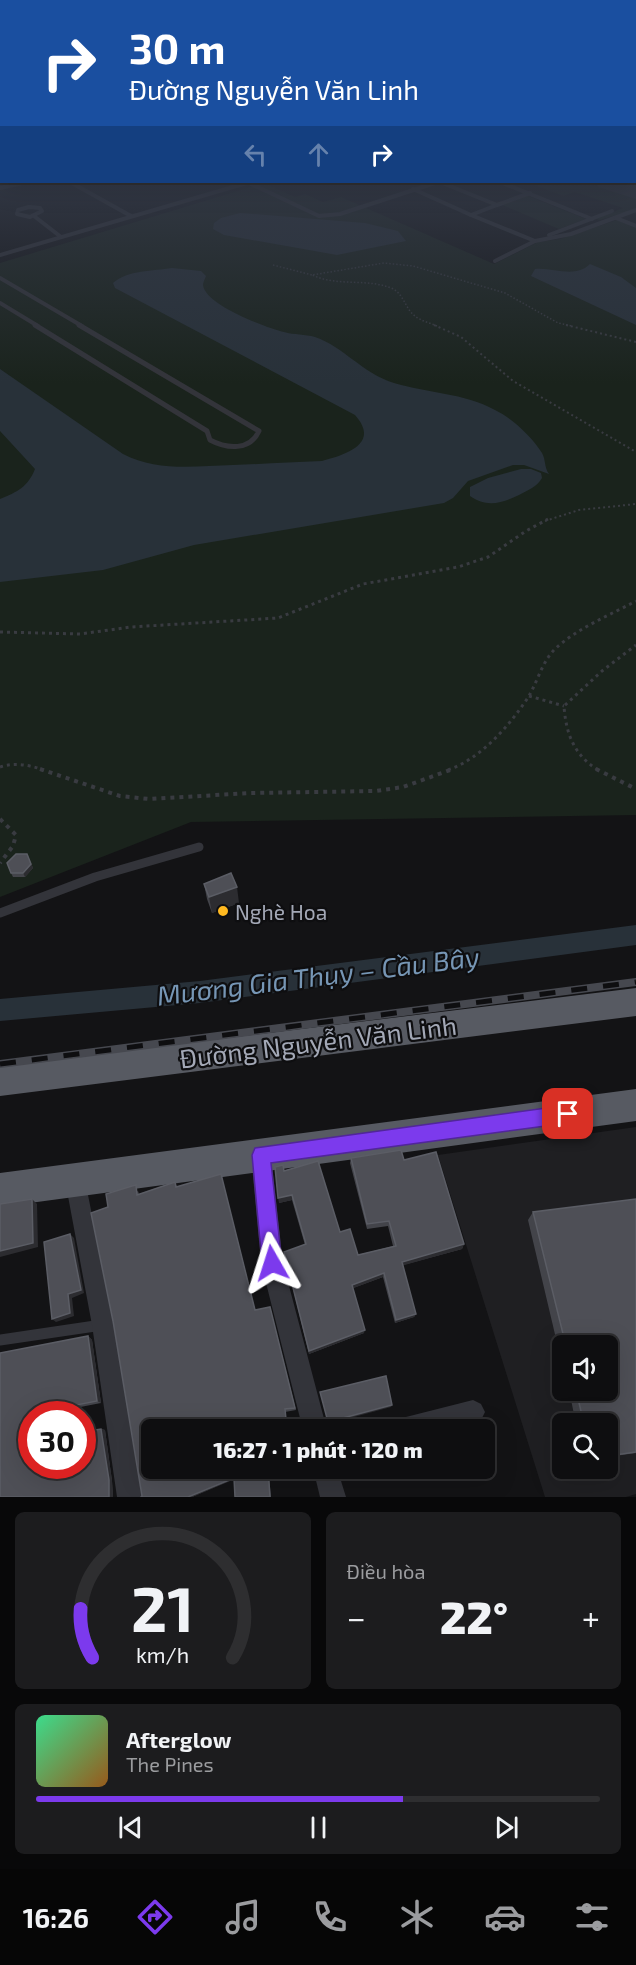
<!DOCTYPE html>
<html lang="vi">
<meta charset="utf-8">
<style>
:root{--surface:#0e0e10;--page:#1c1c1e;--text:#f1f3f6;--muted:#9b9c9f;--line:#2e2e30;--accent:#7c3aed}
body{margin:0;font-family:"Exo 2",sans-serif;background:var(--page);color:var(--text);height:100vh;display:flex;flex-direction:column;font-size:22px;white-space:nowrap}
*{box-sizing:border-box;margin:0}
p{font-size:20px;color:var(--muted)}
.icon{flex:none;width:33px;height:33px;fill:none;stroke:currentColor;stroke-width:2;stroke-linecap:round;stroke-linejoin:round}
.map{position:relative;height:1497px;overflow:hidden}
.sheet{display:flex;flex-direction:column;gap:15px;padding:15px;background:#080809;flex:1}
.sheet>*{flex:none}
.guide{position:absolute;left:0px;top:0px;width:636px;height:183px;box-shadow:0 6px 24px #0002,0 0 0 2px var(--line);background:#1a4fa0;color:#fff;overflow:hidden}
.buttons{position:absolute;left:552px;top:1335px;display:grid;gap:12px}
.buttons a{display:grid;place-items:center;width:66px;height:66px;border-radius:9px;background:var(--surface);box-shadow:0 6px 24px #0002,0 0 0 2px var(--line);font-size:30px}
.speed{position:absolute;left:18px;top:1401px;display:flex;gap:12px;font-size:30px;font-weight:700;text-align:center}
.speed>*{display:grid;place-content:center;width:78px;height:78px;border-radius:50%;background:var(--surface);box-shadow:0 6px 24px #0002,0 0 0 2px var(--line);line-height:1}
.speed .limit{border:9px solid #d22;background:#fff;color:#111}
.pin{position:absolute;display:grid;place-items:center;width:51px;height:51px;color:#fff;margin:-26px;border-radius:12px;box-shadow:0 3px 9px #0006}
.me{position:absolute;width:66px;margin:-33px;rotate:354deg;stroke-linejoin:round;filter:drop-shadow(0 0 4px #0008)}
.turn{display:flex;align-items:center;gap:21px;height:126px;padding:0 30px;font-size:27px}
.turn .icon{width:78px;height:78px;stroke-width:2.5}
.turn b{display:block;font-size:42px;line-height:51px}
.lanes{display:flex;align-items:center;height:57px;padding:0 30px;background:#0003;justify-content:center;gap:30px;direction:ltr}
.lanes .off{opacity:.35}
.big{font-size:45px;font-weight:800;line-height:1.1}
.sheet .tile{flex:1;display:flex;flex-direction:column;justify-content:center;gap:9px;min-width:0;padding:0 21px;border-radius:9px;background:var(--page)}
.sheet .dial{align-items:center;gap:0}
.dial svg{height:156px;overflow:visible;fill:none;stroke:var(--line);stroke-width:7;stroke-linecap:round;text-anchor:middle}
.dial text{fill:var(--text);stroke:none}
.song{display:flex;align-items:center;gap:18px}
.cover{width:72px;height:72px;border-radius:9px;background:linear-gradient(135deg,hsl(150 70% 55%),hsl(30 70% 35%))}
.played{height:6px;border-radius:3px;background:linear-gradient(90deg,var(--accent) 65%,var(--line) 65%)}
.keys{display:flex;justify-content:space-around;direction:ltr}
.heat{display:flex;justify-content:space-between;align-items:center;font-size:33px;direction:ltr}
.sheet .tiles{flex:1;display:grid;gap:15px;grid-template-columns:1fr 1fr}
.tile:last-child{grid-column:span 2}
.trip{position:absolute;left:141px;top:1419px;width:354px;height:60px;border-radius:9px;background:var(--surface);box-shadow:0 6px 24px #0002,0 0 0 2px var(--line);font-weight:800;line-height:60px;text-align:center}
.tabs{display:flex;height:96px;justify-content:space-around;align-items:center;background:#060606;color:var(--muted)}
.tabs .icon{width:42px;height:42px}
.tabs .selected{color:var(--accent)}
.tabs b{font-size:27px;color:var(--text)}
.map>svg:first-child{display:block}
.built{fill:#1f1f22;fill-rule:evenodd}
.green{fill:#1a231c}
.water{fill:#283139}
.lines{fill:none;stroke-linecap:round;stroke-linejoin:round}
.canal{fill:#283139;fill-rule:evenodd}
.taxiway{fill:#2c2e32;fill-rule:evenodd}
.path-far3{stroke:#393b41;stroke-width:1.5;stroke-dasharray:1.5 2;stroke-linecap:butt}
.path-far2{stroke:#393b41;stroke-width:2;stroke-dasharray:2 3;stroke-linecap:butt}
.path-far1{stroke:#393b41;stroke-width:3;stroke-dasharray:3 4;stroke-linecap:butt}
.path{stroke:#393b41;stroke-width:4;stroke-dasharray:4 5;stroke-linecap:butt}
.service-far3{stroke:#33343a;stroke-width:4}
.service-far2{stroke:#33343a;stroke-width:5}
.service-far1{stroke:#33343a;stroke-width:9}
.service{stroke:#33343a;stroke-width:11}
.minor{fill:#33343a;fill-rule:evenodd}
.trunk{fill:#575a62;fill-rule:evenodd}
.rail-casing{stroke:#46484f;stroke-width:8}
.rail{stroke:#0e0e10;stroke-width:5;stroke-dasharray:16;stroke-linecap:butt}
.wall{fill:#43444a}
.shaded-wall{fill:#2c2c30}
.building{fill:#4e4f56;stroke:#5b5d65;stroke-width:1.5}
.route{fill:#7c3aed;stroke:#51269a;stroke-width:1.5}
.poi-dot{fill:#ffb920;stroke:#0e0e10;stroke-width:2}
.labels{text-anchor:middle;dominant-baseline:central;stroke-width:4.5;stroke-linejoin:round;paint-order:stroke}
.poi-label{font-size:21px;fill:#a3a8b6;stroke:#0e0e10;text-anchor:start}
.near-street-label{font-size:26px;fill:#a3a8b6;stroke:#0e0e10}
.near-water-label{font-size:27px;font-style:italic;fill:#7696b5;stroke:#0e0e10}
</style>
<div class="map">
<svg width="636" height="1497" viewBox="0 0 636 1497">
<rect width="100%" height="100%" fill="#131315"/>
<path class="built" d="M636,1127V1494L626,1497H545L438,1155ZM562,1346H608V1390H562ZM562,1424H608V1468H562Z"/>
<g class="green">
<path d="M526,182C564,182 599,182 636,194V209L600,220L596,219L623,208L575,192L563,196Z"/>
<path d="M264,183L295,197L305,194L323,202L341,197L494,264L538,242L560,239L617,220L636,228V815L191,822L0,897V263Z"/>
<path d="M528,196L586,219L559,229L502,205Z"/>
</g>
<g class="water">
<path d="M240,213L365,223L398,231L406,241L337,255L224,235L213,229L214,223L221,218Z"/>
<path d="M590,264L621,277L636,288V325L531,276L535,269C553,267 575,279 590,264Z"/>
<path d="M172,268L201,271L206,276C205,279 203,282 203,285C205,305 267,328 284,332C294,335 305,334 315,337C344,347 362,373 394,383C427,393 464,393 495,410C512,418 532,437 542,453C546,460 544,467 549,474L524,465H513L468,481L453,498L444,503L194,545L103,570L0,582V499C17,492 28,487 35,469L0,431V369L123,454C157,472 196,466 233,465C263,464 292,462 322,461C345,455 381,444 355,415L115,288L113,283C128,270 153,271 172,268Z"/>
<path d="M521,469H531L541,473L542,478C537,487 528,490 519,495C502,503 487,508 470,496V487L488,478Z"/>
</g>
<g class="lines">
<path class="canal" d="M636,925V945L200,1003L0,1021V999L200,981Z"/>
<path class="taxiway" d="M595,182H629L636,184V199L598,187Z"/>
<g class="path-far3">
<path d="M273,265L312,275"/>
<path d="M437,326C430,323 421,321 415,316C405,309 404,293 391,288C366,278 338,287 312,275L384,263L413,266L505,293L558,323L572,326"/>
</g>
<g class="path-far2">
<path d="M434,325L461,337L513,381L636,452"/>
<path d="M566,325L636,342"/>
<path d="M545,521L579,510L636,504"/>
</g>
<g class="path-far1">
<path d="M0,632L80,634L131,627L278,618L363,584L458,567L488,557L526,531L548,519"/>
<path d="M529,696L564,706"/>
<path d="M0,767C15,762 29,765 44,770"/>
<path d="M448,770C482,758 510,725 529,696C538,680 543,660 556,648C578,628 610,615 636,601"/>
<path d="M598,770C574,755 566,734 564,706L602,671L636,645"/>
</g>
<g class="path">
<path d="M40,769L120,796L149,799L251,793L376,791L403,787L453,769"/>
<path d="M596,769L636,789"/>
<path d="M0,819L16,835L13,846L0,863"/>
</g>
<g class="service-far3">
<path d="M70,182L131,216"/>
<path d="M247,182L319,216L340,214L438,182"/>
<path d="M500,182L592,219"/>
<path d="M0,188L27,182"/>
<path d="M413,189L471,215L497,205L440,182"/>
<path d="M497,205L530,193"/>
<path d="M29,207L40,208L42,211L30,217L17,214L18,210Z"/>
<path d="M471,215L535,241L571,234L636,210"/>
<path d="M34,216L61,237"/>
<path d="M616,218L636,226"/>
<path d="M549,235L612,211"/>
<path d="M0,255L250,182"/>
<path d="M495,261L535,241"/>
<path d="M0,278L82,326"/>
<path d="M0,303L38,326"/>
</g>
<path class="service-far2" d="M35,325L207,431L210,440C227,449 250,451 259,431L79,325"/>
<path class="service-far1" d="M0,913L95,877L199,847"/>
<path class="service" d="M0,1340L102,1325"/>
<g class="minor">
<path d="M261,1145L268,1148L271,1155L283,1263L327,1430H303L261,1263L251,1155L254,1148Z"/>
<path d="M75,1170L82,1173L85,1180L114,1325L143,1497H117L92,1325L65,1180L68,1173Z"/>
<path d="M473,1400L481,1404L485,1412L481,1420C452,1433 421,1430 390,1430L393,1421L402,1418Z"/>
<path d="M313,1468H337L346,1497H320Z"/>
</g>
<g class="trunk">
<path d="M636,988V1016L0,1096V1066Z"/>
<path d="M636,1089V1121L0,1207V1173Z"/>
</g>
<defs>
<path id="rail" d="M0,1064L636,982"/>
</defs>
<use href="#rail" class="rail-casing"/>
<use href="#rail" class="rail"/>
</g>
<g class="wall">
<path d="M27,854L33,868L25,877H13L11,873Z"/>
<path d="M204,884L239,903L212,913L207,899Z"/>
<path d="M351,1158L404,1160L464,1244L462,1249L403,1265L416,1314L414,1317L395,1323L383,1277L353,1288L364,1333L309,1354L285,1256L284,1252L305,1245L292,1200L279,1203L284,1171L340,1232L358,1255L393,1246L388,1226L367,1229L350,1163Z"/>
<path d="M175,1182L177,1187L255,1310L270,1307L296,1410L285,1412L152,1468H268L271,1497H235L234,1479L192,1497H141L142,1496L108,1207L138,1191L139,1194Z"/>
<path d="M636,1199V1453L608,1457V1424H576L569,1390H608V1346H562V1364L528,1220L533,1212Z"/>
<path d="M88,1336L92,1340L101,1403L70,1409V1414H32V1466H82V1432L101,1429L105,1430L112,1481L113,1497H0V1353Z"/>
</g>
<g class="shaded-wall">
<path d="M31,864L33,868L25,877L23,873Z"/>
<path d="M237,887L239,903L212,913L209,897Z"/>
<path d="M292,1195V1200L279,1203L278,1198Z"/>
<path d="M32,1199L37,1204L38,1247L0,1257V1251Z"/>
<path d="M70,1234L74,1238L84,1293L72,1298L74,1316L56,1322L52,1319Z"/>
<path d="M464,1244L462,1249L401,1266L402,1262Z"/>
<path d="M384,1273L383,1277L351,1289L352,1285Z"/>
<path d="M416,1314L414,1317L395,1323L396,1320Z"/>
<path d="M365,1330L364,1333L309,1354V1351Z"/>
<path d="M88,1336L92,1340L101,1403L97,1401Z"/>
<path d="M392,1405L391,1407L328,1424V1422Z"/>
<path d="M66,1407L70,1409V1414H66Z"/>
<path d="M101,1429L105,1430L112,1481L113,1497H109Z"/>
<path d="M234,1478L235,1479L192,1497H188Z"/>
</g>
<g class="building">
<path d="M16,854H27L31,864L23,873H11L7,863Z"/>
<path d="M231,873L237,887L209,897L204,884Z"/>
<path d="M401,1150L404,1160L436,1152L464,1244L402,1262L416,1314L396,1320L384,1273L352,1285L365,1330L309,1351L284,1252L306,1244L292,1195L278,1198L275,1167L283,1165L284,1171L318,1161L340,1232L350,1229L358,1255L396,1246L389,1221L367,1224L351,1158Z"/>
<path d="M221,1174L255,1310L270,1307L295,1408L285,1409L287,1430H152V1468H268L270,1497H235L234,1478L188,1497H141L142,1496L113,1321L91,1213L108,1207L106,1194L132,1186L136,1185L137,1195L175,1182L176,1187Z"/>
<path d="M32,1199L33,1243L0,1251V1204Z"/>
<path d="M636,1199V1452L608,1456V1424H584L576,1390H608V1346H566L533,1212Z"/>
<path d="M70,1234L81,1290L68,1294L70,1313L52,1319L44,1242Z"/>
<path d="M88,1336L97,1401L66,1407V1414H32V1466H82V1432L101,1429L109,1480V1497H0V1353Z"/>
<path d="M386,1376L392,1405L328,1422L320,1392Z"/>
</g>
<linearGradient id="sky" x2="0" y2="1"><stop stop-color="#0a0a0c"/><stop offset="0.45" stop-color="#333946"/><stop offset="1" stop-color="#333946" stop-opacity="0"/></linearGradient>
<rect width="636" height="383" fill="url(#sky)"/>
<path class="route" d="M568,1105L574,1107L577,1114L574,1120L568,1123L271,1163L282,1263L279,1270L272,1273L265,1270L262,1263L252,1155L255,1148Z"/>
<circle class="poi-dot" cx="223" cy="911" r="6"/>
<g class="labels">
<g class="poi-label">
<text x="235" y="911">Nghè Hoa</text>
</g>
<g class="near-street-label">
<text transform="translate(318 1041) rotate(-7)">Đường Nguyễn Văn Linh</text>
</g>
<g class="near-water-label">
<text transform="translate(318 975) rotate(-7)">Mương Gia Thụy – Cầu Bây</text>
</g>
</g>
</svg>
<div class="buttons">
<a><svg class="icon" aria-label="sound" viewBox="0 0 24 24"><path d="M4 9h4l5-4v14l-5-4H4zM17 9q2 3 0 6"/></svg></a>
<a><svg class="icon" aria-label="search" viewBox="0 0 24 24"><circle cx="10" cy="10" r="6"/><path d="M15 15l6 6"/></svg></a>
</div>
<div class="speed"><div class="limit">30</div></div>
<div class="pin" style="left:568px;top:1114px;background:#d93025"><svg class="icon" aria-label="arrive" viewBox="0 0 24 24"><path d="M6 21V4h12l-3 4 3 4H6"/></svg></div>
<svg class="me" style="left:272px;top:1263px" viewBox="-20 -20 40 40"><path d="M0-17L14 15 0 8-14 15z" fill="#7c3aed" stroke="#fff" stroke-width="4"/></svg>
<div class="trip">16:27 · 1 phút · 120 m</div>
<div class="guide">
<div class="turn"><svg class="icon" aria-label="right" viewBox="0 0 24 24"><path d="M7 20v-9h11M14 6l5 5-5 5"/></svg><div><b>30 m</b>Đường Nguyễn Văn Linh</div></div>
<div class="lanes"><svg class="icon off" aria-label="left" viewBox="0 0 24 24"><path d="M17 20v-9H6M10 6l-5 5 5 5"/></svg><svg class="icon off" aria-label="ahead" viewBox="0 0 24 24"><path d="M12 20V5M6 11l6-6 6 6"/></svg><svg class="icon" aria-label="right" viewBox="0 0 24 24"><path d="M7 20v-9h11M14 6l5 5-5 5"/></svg></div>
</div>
</div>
<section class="sheet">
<div class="tiles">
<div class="tile dial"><svg viewBox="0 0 100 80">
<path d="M14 69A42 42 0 1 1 86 69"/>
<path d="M14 69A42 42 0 0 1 8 44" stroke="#7c3aed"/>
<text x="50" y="56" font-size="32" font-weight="700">21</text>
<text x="50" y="72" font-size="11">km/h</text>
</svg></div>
<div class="tile"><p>Điều hòa</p>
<div class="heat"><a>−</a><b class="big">22°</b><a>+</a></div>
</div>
<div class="tile">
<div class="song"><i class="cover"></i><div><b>Afterglow</b><p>The Pines</p></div></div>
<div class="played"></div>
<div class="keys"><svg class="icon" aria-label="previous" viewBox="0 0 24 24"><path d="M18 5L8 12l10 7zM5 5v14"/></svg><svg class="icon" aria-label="pause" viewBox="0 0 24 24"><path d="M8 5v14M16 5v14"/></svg><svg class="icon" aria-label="next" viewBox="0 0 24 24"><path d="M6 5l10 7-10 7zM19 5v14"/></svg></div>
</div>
</div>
</section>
<nav class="tabs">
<b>16:26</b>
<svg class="icon selected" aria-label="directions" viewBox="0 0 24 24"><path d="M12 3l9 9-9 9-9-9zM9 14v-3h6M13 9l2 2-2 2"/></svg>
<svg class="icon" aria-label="music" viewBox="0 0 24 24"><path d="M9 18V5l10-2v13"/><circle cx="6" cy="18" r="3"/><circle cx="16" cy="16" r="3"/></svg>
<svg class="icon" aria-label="phone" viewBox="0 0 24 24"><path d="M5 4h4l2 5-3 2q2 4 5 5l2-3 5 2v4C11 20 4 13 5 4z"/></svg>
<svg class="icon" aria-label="climate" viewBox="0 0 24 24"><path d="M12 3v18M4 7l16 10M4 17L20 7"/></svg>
<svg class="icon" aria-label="car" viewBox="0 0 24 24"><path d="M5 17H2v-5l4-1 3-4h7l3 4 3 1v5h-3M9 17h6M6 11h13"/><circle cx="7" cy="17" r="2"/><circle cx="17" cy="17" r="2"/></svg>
<svg class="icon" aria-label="filters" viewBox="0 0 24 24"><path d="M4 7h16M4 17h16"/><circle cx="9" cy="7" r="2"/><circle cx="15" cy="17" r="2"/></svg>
</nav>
